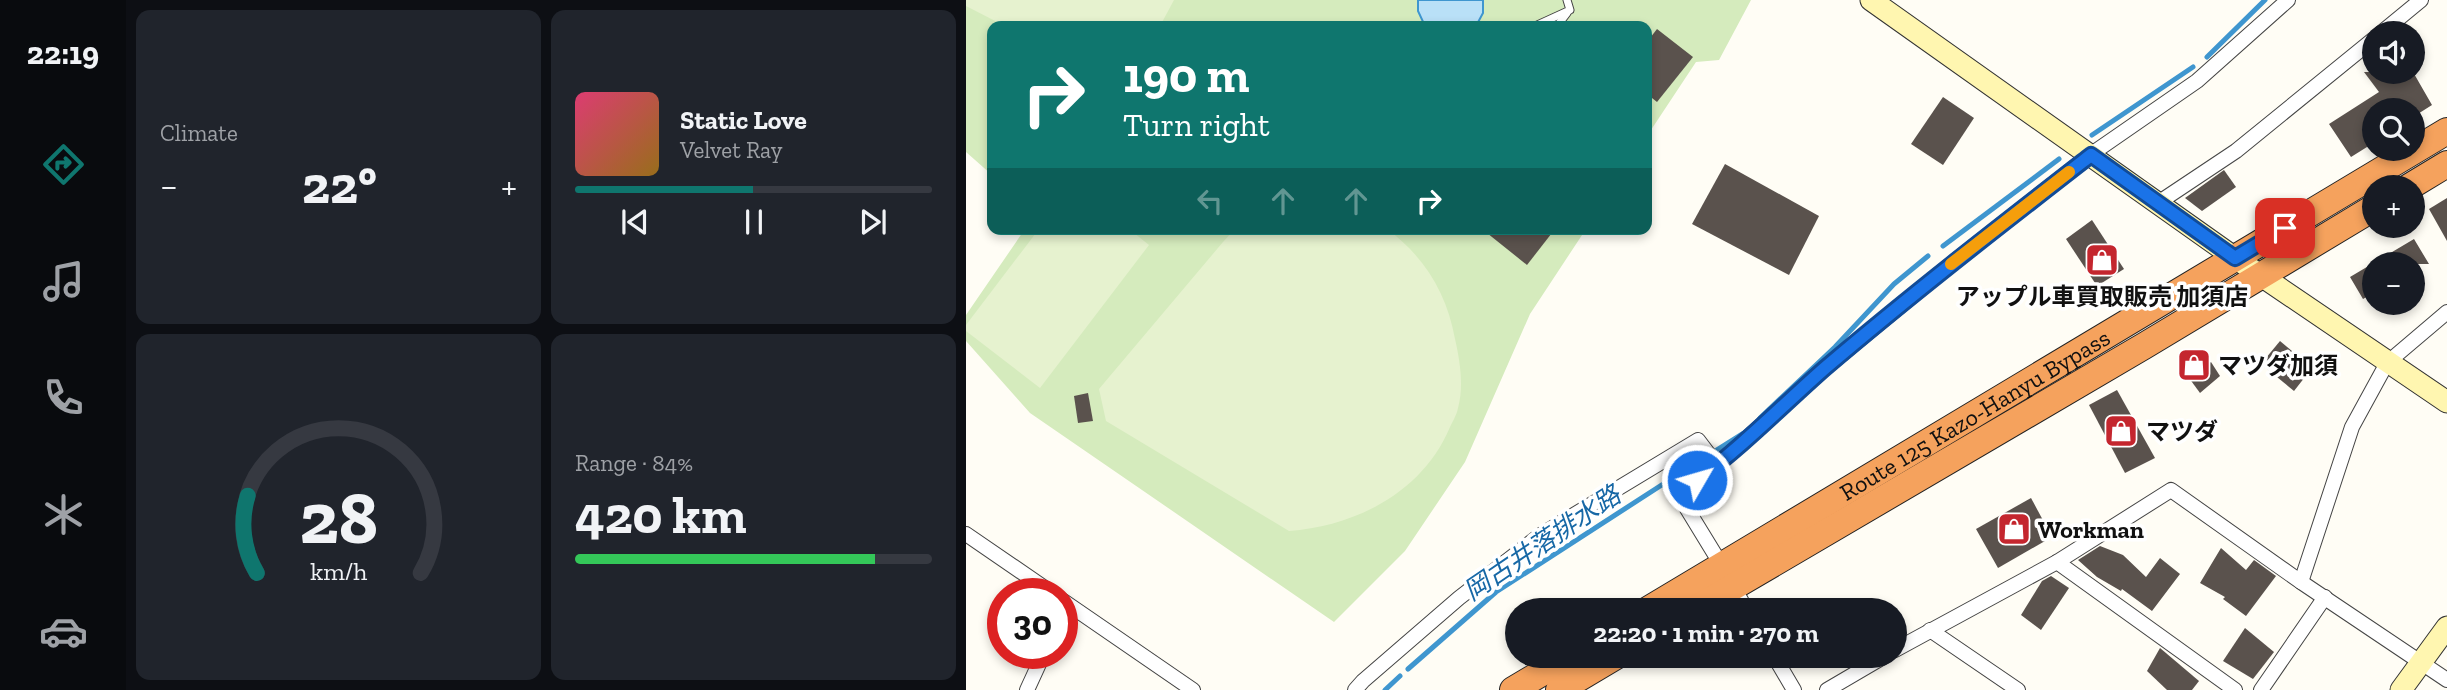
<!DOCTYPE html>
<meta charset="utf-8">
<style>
:root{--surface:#171b24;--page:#20242c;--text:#f1f3f6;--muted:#9ea1a6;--line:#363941;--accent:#0f766e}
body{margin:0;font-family:"Zilla Slab","Noto Sans JP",serif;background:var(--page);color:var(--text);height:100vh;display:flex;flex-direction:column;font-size:26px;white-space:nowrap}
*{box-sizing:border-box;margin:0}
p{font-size:23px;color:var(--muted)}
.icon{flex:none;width:38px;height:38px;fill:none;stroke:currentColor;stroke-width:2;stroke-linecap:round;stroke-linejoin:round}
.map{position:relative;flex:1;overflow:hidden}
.panel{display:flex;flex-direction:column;gap:10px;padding:10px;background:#0d0f14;width:840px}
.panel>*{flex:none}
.top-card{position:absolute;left:21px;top:21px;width:665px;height:214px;border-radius:14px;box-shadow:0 4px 10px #0003;background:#0f766e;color:#fff;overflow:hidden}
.fabs{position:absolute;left:1396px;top:21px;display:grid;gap:14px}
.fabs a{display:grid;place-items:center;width:63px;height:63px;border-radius:50%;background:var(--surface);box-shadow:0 4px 10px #0003;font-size:35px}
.speed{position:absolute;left:21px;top:578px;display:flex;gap:14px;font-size:35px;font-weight:700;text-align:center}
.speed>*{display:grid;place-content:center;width:91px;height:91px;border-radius:50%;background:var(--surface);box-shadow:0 4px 10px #0003;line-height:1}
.speed .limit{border:10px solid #d22;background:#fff;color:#111}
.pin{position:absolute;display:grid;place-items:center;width:60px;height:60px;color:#fff;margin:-30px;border-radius:14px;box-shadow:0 4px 10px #0006}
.me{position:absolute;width:77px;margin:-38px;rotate:52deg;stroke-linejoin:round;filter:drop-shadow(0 0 5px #0008)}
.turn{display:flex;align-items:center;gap:24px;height:147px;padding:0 21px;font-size:32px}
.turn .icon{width:91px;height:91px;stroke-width:2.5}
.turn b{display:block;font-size:49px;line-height:60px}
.lanes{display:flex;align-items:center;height:66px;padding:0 21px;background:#0003;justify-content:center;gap:35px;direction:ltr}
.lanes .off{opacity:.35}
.big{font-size:52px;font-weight:700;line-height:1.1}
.panel .card{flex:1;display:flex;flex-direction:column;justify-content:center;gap:10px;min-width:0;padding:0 24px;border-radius:14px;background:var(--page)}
.panel .dial{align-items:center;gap:0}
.dial svg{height:182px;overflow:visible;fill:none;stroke:var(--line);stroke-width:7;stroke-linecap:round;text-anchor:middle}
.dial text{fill:var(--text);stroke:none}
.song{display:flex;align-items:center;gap:21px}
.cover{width:84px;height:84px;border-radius:10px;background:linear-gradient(135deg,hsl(340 70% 55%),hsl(40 70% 35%))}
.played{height:7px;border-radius:4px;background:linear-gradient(90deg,var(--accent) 50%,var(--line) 50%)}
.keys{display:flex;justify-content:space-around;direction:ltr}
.heat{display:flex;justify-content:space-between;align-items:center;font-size:38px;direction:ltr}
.charge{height:10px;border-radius:5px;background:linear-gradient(90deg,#34c759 84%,var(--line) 0)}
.panel .tiles{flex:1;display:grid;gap:10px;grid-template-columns:repeat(2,1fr)}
.trip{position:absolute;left:539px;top:598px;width:402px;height:70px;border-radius:35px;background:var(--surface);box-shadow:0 4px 10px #0003;font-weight:700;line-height:70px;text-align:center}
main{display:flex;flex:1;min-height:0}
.menu{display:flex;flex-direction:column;width:126px;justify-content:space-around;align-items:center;background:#090b0e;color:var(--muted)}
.menu .icon{width:49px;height:49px}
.menu .selected{color:var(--accent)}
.menu b{font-size:32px;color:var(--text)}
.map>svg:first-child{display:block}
.green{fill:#d5ebbd}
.pitch{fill:#e6f2cf}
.water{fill:#b9e0f7;stroke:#3f96cf;stroke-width:2}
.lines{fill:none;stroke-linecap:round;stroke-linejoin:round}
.stream{stroke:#3f96cf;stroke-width:5}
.building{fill:#5a524d}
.lane-casing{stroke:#444;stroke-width:9}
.street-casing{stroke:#444;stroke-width:16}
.secondary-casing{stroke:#333;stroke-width:23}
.highway-casing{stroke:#222;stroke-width:28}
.lane{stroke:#fff;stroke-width:7}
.street{stroke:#fff;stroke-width:14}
.secondary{stroke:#fff6b0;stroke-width:21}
.highway{stroke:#f5a25d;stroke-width:26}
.route-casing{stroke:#114b97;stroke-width:18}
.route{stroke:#1a73e8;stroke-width:12}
.slow{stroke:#f59e0b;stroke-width:12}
.labels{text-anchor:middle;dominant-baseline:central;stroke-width:7;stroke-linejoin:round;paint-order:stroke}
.poi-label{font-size:24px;font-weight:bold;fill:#111;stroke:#fff;text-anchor:start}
.street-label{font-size:24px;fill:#111;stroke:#fff}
.water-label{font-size:26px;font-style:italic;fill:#1768a6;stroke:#fff}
</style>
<main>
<nav class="menu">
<b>22:19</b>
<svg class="icon selected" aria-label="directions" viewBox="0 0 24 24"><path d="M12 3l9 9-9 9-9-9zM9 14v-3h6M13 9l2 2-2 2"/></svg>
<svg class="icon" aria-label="music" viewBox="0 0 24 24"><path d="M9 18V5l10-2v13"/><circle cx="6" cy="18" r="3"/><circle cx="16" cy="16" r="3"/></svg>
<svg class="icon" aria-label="phone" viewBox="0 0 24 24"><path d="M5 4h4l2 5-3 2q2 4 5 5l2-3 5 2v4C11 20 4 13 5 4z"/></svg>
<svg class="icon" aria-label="climate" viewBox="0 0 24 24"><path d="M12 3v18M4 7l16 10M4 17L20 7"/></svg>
<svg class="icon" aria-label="car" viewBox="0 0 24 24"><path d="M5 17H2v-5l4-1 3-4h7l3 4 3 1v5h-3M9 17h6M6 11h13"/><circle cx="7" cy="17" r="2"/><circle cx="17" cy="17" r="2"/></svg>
</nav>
<section class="panel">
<div class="tiles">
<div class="card"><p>Climate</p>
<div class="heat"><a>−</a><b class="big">22°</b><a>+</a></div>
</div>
<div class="card">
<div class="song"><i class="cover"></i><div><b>Static Love</b><p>Velvet Ray</p></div></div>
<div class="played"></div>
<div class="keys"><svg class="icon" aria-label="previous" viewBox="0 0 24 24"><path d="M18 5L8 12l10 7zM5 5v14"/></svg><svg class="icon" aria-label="pause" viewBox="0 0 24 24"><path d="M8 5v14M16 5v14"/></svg><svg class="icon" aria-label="next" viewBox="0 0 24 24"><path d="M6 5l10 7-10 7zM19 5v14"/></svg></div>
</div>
<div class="card dial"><svg viewBox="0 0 100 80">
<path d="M14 69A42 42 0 1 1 86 69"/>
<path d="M14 69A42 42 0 0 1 10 35" stroke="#0f766e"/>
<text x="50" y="56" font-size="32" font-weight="700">28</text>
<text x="50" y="72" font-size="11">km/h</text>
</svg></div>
<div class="card"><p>Range · 84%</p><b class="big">420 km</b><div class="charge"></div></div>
</div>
</section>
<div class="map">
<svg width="1481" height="690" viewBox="0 0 1481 690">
<rect width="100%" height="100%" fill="#fffdf5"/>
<g class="green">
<path d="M0,0H785L753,60L730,62L681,136V26H26V175L0,152Z"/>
<path d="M59,229H620L564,314L499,462L439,551L368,622L64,413L0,341V315Z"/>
</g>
<g class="pitch">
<path d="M0,0H208L194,26H39L0,6Z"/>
<path d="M73,229H163L183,245L74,388L0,331V325Z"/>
<path d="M269,229H421C459,257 481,294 489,339C494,361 498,386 492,408C491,414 487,421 484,427C457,492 390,526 323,531L140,421L133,389L257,242Z"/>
</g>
<path class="water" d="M452,0H517V13L510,26H459L452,11Z"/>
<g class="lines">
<g class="stream">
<path d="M1241,57L1299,0"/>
<path d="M1126,135L1227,67"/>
<path d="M977,246L1093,159"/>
<path d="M794,418L869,347L928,284L962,256"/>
<path d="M749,451L776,434"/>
<path d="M442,669L530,592L739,457"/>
<path d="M419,690L434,676"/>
</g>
</g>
<g class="building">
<path d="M691,29L727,57L691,102L681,94V42Z"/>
<path d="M1398,72H1447L1466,105L1447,117V110H1409V142L1385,157L1363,124L1413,92Z"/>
<path d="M977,97L1008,118L977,165L945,144Z"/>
<path d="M759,164L853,216L823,275L726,224Z"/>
<path d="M1258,170L1270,187L1236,211L1219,198Z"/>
<path d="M1481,198V241L1463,209Z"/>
<path d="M1126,220L1158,269L1131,286L1100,239Z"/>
<path d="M516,229H589L561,265Z"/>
<path d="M1448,239L1463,264H1409V292L1397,299L1384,277Z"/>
<path d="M1314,341L1346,368L1328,391L1295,364Z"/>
<path d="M1245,362L1254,376L1234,393L1223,378Z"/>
<path d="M1151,390L1189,458L1159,473L1123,405Z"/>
<path d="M122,393L127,421L112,423L108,396Z"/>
<path d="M1065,498L1086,537L1032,568L1010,529Z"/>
<path d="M1134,546L1157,555L1180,577L1194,558L1214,574L1186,611L1156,589L1155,591L1131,577L1112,560Z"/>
<path d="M1255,548L1280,570L1288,560L1310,576L1280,616L1257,599L1259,597L1234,583Z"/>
<path d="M1085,576L1103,588L1075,630L1055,615L1076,581Z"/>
<path d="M1279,628L1308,652L1287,679L1257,661Z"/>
<path d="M1194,648L1233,681L1226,690H1201L1181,671Z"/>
</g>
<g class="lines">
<defs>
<g id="lane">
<path d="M569,26L604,10L601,0"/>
<path d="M591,26L601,13"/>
</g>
<g id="street">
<path d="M1415,33L1455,0"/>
<path d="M1192,203L1270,151L1409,38"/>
<path d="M0,534L86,593"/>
<path d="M1091,562L1269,690"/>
<path d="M756,566L712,494L751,465L858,369L990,260L1124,155L1231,81L1322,0"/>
<path d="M1335,582L1386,427L1421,363L1481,312"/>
<path d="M767,586L781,611"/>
<path d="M96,600L227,690"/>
<path d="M964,630L1052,690"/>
<path d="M929,650L1091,562L1205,490L1335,582L1481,680"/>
<path d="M808,656L828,690"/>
<path d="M61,690L78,653"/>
<path d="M389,690L397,681L493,598L573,536L732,440L751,465"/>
<path d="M861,690L919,656"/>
<path d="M1295,690L1359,597"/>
</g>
<g id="secondary">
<path d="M905,0L1269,258L1481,402"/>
<path d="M1435,690L1481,627"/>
</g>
<g id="highway">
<path d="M1443,187L1481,164"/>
<path id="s1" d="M680,611L1481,131"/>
<path d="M726,611L1178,346L1409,207"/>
<path d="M547,690L604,656"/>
<path d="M593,690L650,656"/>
</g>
</defs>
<use href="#lane" class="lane-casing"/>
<use href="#street" class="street-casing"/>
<use href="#secondary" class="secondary-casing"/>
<use href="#highway" class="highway-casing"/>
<use href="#lane" class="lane"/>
<use href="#street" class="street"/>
<use href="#secondary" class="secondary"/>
<use href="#highway" class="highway"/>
</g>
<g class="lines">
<defs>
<path id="route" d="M731,480C777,446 817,405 859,368C946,294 1035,225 1125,155L1269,258L1319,228"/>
</defs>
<use href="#route" class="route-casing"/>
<use href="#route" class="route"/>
<path class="slow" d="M985,264L1103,172"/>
</g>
<defs>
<symbol id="shop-square" viewBox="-11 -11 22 22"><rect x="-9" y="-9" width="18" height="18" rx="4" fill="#c4262e" stroke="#fff"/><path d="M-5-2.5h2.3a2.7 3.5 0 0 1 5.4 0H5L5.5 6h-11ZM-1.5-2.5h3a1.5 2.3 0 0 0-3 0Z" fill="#fff"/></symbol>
</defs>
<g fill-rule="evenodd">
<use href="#shop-square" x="1117" y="241" width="38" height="38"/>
<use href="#shop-square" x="1209" y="346" width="38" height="38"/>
<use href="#shop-square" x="1136" y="412" width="38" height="38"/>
<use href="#shop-square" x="1029" y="510" width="38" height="38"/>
</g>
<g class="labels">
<g class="poi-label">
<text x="1136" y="296" text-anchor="middle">アップル車買取販売 加須店</text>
<text x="1252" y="365">マツダ加須</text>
<text x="1180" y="431">マツダ</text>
<text x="1072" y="529">Workman</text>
</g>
<g class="street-label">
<text stroke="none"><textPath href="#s1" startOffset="383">Route 125 Kazo-Hanyu Bypass</textPath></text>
</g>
<g class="water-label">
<text transform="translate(576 543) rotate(-34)">岡古井落排水路</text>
</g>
</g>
</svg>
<div class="fabs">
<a><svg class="icon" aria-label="sound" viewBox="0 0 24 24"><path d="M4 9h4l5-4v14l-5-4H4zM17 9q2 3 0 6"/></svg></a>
<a><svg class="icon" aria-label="search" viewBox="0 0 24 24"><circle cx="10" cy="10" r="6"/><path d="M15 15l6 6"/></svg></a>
<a>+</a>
<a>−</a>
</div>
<div class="speed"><div class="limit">30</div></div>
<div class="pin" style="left:1319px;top:228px;background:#d93025"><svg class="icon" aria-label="arrive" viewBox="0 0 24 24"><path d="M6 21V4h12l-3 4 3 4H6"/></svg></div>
<svg class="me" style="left:731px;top:480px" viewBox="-20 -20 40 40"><circle r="17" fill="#1a73e8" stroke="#fff" stroke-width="3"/><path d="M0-11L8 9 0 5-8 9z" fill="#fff"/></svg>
<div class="trip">22:20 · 1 min · 270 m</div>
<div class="top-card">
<div class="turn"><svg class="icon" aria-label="right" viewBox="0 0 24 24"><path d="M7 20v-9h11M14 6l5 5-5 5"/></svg><div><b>190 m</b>Turn right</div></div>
<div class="lanes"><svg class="icon off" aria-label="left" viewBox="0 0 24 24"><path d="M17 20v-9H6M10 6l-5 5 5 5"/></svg><svg class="icon off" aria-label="ahead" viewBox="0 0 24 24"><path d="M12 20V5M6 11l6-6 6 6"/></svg><svg class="icon off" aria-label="ahead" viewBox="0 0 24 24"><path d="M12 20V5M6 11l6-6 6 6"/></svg><svg class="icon" aria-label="right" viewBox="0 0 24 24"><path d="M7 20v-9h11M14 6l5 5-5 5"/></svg></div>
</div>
</div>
</main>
